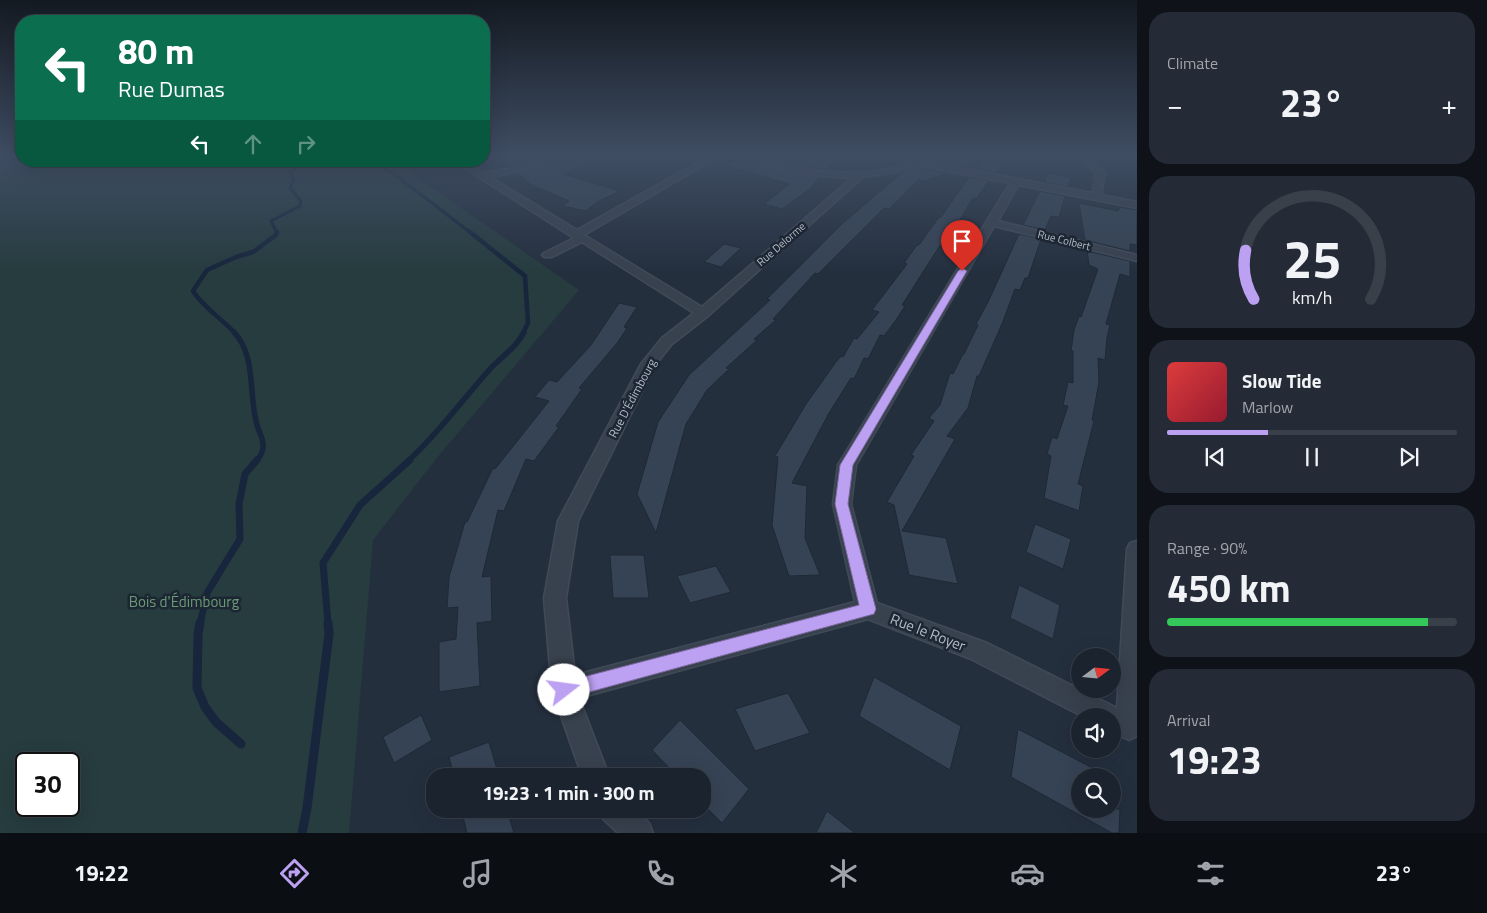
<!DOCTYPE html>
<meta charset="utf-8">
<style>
:root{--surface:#1b232e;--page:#242b36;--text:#f1f3f6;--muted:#a0a4aa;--line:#39404a;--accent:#bca0f2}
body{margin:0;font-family:"Titillium Web",sans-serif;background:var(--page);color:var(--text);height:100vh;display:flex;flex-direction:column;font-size:19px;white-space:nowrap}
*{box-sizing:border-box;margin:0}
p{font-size:16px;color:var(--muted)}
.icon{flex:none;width:28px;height:28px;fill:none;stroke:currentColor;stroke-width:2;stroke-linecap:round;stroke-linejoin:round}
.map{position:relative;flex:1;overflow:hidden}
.details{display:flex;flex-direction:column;gap:12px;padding:12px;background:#0f1319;width:350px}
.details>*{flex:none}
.hud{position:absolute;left:15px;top:15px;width:475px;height:152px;border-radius:20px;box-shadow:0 5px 20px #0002,0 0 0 1px var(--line);background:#0b6e4f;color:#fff;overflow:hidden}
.needle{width:32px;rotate:74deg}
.fabs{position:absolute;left:1071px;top:648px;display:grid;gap:10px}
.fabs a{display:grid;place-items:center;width:50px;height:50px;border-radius:50%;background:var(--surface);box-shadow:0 5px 20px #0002,0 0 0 1px var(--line);font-size:25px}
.speed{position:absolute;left:15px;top:752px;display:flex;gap:10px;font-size:25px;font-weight:700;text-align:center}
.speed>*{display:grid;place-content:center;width:65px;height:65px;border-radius:50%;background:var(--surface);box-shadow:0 5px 20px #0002,0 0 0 1px var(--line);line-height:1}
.speed .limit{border:2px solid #111;border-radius:8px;background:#fff;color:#111}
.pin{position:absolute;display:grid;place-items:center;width:42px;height:42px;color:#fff;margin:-51px -21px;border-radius:50% 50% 50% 0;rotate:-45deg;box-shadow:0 0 5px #0007}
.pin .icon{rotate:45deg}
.me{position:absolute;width:55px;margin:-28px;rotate:75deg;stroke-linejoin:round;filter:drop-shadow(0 0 4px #0008)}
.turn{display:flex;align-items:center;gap:18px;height:105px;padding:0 20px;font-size:22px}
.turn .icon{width:65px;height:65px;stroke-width:2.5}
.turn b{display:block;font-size:35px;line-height:42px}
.lanes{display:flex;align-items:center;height:48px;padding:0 20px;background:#0003;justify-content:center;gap:25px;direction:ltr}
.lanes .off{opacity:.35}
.big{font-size:38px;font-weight:700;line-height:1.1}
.details .widget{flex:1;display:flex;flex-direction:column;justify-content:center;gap:8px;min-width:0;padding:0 18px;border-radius:20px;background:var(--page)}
.details .dial{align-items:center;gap:0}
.dial svg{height:130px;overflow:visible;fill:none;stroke:var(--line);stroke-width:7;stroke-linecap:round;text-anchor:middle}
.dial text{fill:var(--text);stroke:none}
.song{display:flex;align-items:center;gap:15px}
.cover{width:60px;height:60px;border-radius:8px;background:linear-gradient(135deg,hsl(0 70% 55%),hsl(350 70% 35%))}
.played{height:5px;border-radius:2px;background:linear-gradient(90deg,var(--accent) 35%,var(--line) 35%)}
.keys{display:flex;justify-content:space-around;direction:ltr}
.heat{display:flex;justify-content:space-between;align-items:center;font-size:28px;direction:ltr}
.charge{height:8px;border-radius:4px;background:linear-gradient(90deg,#34c759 90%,var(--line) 0)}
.trip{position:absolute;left:426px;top:768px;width:285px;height:50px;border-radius:20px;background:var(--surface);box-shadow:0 5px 20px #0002,0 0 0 1px var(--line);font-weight:700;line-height:50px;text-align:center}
.tabs{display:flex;height:80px;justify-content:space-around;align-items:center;background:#0b0e12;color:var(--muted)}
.tabs .icon{width:35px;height:35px}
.tabs .active{color:var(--accent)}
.tabs b{font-size:22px;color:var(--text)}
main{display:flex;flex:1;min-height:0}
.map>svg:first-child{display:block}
.green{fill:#263c3f;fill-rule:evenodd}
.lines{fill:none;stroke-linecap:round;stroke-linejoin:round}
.stream-far4{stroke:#17263c;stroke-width:3}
.stream-far3{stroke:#17263c;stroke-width:4.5}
.stream-far2{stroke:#17263c;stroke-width:5.5}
.stream-far1{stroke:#17263c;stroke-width:7}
.stream{stroke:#17263c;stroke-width:9}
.building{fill:#364354;stroke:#1f2835}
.minor-casing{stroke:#414a57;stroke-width:3}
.minor{fill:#38414e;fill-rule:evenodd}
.route{fill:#bca0f2;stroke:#7a689d}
.labels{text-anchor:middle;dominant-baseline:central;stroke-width:5;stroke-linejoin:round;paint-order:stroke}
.far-street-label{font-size:11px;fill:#b4bcc9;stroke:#1d2633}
.street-label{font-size:12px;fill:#b4bcc9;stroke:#1d2633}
.near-park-label{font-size:15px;fill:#6b9a76;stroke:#1d2633}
.near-street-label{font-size:15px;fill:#b4bcc9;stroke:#1d2633}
</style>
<main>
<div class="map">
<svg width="1137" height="833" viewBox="0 0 1137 833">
<rect width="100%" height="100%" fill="#242f3e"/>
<path class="green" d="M0,155H21V161H394L579,290L436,459L373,540L349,833H0ZM26,764H69V806H26Z"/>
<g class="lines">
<g class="stream-far4">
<path d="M366,161L393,173L471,233"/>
<path d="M277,233L271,221L300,206L301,201L290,188L294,179L290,172L307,161"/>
</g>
<g class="stream-far3">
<path d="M470,232L525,276L528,323L523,333"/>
<path d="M235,333C222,319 203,307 193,291L207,270L236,257L253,252L276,235L277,232"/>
</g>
<g class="stream-far2">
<path d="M234,332C257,357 248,394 257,425C259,433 264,439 263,447C263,453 260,457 256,461"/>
<path d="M408,461C439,433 463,399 490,369C501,357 517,347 524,332"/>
</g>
<g class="stream-far1">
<path d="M200,624L207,593L240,539L239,504L245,474L257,460"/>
<path d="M328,624L323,563L360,505L410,460"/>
</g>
<g class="stream">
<path d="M200,623L198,634L197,688L205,707L216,722L241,744"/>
<path d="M302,833L307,808L329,634L328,623"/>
</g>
</g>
<g class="building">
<path d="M498,155H547L510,166Z"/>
<path d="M568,155H603L563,174L620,191L597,202L586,211L563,206L569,201L530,184L518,173Z"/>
<path d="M763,155H796L801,157L836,159L827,170L792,164Z"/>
<path d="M924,155H948L980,161L963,167L920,158Z"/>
<path d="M747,156L768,167L820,177L810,189L782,209L764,204L789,184L724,165Z"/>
<path d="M983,161L1002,165L996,173L976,169Z"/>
<path d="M914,167L946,173L925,181L919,179L889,209L884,208L818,274L815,273L773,319L776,320L754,339L757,340L726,368L729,369L707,390L686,424L656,533L637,494L658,422L689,375L770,300L767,299L843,223L905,170Z"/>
<path d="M1048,173L1071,178L1068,187L1044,182Z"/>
<path d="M969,177L989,181L976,199L973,198L961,218L939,247L902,305L905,306L896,320L884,336L880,335L868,359L864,358L854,379L851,378L829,413L792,483L807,486L805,538L820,575L789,576L772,525L778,457L775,456L806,404L836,362L841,356L843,357L854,338L857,339L879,312L872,310L907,264L904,263L917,245H919L939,217H941Z"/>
<path d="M1040,191L1065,196L1059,217L1051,216L1045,230L1023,225Z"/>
<path d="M1079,203L1118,211L1120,207L1137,210V245L1130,244V251L1085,240Z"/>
<path d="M1019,234L1041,239L1028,278H1025L1020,290L1015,289L1002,324L979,376H977L968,408L947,436L955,439L902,531L946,538L958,584L909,575L894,505L887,502L914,456L911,455L934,421L929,418L940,405L950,373L953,374L963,354H964L978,325L976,324L988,302Z"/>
<path d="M724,244L741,248L721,267L704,262Z"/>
<path d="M1087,251L1130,261V277L1120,274L1106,324L1110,325L1107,338L1105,360L1098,358L1099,382L1092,420L1094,421L1078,484L1083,486L1079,511L1044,498L1051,456L1047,454L1052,437L1057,439L1068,406L1063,405L1068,382L1073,383V351H1071L1074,330L1079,316L1081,317L1098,269L1089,265Z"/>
<path d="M619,303L637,307L624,327L627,328L618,342L579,388L582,389L556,426L559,427L534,461L526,459L504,511L498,510L482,577L491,576L492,621L477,623L480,686L439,692V642L456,639L458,607L447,608L449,577L465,522H467L493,468L495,469L549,401L535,397L549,380L557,382L591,345Z"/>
<path d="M1035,524L1071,539L1063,569L1026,552Z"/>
<path d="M610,555H644L649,598H613Z"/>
<path d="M716,566L731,592L690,603L677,576Z"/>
<path d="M1019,585L1060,605L1053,639L1010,618Z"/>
<path d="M874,677L961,726L950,770L859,716Z"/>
<path d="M788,693L810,733L755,751L735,709Z"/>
<path d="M421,715L432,740L394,763L383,737Z"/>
<path d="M680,720L749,789L722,823L702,803V776H677L652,750Z"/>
<path d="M1018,729L1108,776H1080V809H1120L1119,833H1112L1011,777Z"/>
<path d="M489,742L499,776H454L449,757Z"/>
<path d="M461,809H507L514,833H467Z"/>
<path d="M827,811L855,833H816Z"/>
</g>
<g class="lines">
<defs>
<g id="minor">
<path d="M553,155H566L516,172L490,177L577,230L711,155H721L584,235L702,307L852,178C826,177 767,172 748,155C764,155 777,162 792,166C824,173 859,176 891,168C899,166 906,161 913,159L1092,193L1096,174L1087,165L1070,155C1085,155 1096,162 1105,173L1101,195L1137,202V208L1018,185L998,221L1137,255V261L994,226L856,465L851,504L877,603L987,643L1117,708L1127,549L1130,543L1137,541V736L1129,740L1120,736L1116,725L1112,727V716H1082L971,659L868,619L579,698L609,776H582L552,690L544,598L558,521L641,364L662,338L694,313L582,242L552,257H544L542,255L544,253L574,238L454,161H464L483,173L512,168ZM914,165L1010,183L838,465L833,504L855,602L575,675L566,598L578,521L655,365L672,344L708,316L863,177L896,172Z"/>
<path d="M599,809H634L649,823L653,833H618L603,819Z"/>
</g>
</defs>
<use href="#minor" class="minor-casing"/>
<use href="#minor" class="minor"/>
</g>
<linearGradient id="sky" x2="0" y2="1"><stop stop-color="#141a22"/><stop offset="0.57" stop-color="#3f4d63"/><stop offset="1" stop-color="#3f4d63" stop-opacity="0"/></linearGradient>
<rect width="1137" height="272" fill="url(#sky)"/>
<path class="route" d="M962,268L967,271L853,465L848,504L876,609L874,614L564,699L558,696L555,690L558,684L564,682L859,605L835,504L840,465L958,271Z"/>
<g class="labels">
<g class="far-street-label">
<text transform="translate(1064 240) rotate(14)">Rue Colbert</text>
<text transform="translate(781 244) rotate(-41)">Rue Delorme</text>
</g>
<g class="street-label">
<text transform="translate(632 398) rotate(-62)">Rue D'Édimbourg</text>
</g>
<g class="near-park-label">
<text x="184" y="601">Bois d'Édimbourg</text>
</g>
<g class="near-street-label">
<text transform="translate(928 632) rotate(21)">Rue le Royer</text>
</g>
</g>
</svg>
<div class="fabs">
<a><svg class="needle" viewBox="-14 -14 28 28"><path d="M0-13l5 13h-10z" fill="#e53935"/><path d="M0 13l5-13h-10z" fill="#a0a4aa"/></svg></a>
<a><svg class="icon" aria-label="sound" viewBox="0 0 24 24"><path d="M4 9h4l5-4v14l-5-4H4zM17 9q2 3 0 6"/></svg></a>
<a><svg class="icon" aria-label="search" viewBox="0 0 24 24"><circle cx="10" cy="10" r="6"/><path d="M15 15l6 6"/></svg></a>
</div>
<div class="speed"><div class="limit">30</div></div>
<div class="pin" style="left:962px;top:271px;background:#d93025"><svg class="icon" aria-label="arrive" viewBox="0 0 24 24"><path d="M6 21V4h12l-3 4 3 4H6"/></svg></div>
<svg class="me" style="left:564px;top:690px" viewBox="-20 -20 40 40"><circle r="19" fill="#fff"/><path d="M0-13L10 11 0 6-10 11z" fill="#bca0f2"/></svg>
<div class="trip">19:23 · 1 min · 300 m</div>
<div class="hud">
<div class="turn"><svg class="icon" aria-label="left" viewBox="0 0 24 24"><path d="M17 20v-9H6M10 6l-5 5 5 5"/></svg><div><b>80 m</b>Rue Dumas</div></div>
<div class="lanes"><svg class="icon" aria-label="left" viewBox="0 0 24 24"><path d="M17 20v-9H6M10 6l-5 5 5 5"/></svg><svg class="icon off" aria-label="ahead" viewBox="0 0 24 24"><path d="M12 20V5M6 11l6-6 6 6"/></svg><svg class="icon off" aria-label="right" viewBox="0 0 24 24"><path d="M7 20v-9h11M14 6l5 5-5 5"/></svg></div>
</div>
</div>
<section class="details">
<div class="widget"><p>Climate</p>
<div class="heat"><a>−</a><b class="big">23°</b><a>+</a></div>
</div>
<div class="widget dial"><svg viewBox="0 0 100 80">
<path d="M14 69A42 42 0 1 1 86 69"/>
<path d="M14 69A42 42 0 0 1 9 39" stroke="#bca0f2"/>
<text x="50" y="56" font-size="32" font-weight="700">25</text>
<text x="50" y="72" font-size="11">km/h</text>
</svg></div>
<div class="widget">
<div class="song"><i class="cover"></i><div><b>Slow Tide</b><p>Marlow</p></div></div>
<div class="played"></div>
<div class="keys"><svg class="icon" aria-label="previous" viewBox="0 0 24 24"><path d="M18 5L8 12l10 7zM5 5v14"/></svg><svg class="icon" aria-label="pause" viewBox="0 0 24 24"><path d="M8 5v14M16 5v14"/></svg><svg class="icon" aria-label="next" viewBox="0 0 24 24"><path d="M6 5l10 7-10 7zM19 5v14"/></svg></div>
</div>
<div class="widget"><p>Range · 90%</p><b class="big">450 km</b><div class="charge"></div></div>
<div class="widget"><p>Arrival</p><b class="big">19:23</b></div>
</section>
</main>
<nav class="tabs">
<b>19:22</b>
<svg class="icon active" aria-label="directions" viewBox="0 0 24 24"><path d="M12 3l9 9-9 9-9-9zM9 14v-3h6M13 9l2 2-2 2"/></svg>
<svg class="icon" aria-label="music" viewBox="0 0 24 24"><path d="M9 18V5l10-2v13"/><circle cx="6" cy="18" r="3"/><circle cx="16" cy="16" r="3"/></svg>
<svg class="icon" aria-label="phone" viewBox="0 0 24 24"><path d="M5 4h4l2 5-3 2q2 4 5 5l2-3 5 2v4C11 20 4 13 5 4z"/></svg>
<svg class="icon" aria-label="climate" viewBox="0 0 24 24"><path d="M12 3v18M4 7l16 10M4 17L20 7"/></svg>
<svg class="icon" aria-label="car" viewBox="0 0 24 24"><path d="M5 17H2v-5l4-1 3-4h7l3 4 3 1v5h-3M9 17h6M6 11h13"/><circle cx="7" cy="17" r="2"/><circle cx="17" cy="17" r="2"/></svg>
<svg class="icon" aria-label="filters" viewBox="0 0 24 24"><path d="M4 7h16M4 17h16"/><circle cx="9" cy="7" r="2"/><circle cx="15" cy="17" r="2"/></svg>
<b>23°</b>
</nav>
